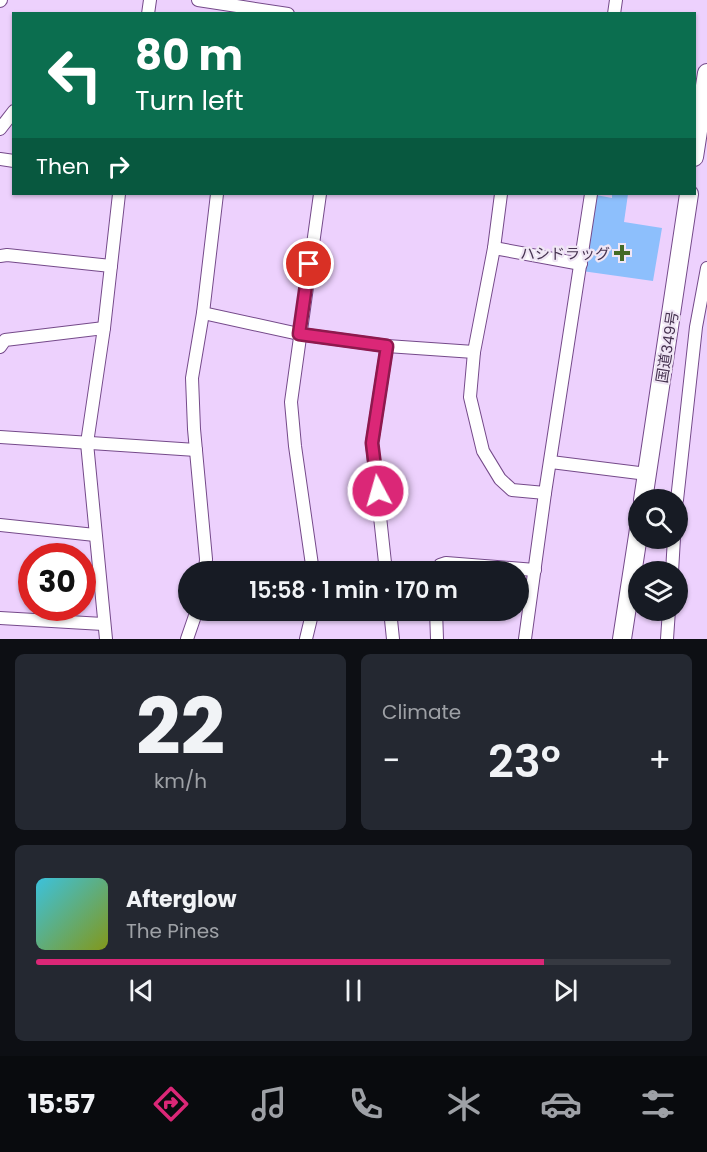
<!DOCTYPE html>
<meta charset="utf-8">
<style>
:root{--surface:#171b24;--page:#242831;--text:#f1f3f6;--muted:#9ea1a6;--line:#363941;--accent:#db2777}
body{margin:0;font-family:Poppins,"Noto Sans JP",sans-serif;background:var(--page);color:var(--text);height:100vh;display:flex;flex-direction:column;font-size:22px;white-space:nowrap}
*{box-sizing:border-box;margin:0}
p{font-size:20px;color:var(--muted)}
.icon{flex:none;width:33px;height:33px;fill:none;stroke:currentColor;stroke-width:2;stroke-linecap:round;stroke-linejoin:round}
.map{position:relative;height:639px;overflow:hidden}
.sheet{display:flex;flex-direction:column;gap:15px;padding:15px;background:#0d0f14;flex:1}
.sheet>*{flex:none}
.banner{position:absolute;left:12px;top:12px;width:684px;height:183px;border-radius:0px;box-shadow:0 2px 4px #0004;background:#0b6e4f;color:#fff;overflow:hidden}
.controls{position:absolute;left:628px;top:489px;display:grid;gap:12px}
.controls a{display:grid;place-items:center;width:60px;height:60px;border-radius:50%;background:var(--surface);box-shadow:0 2px 4px #0004;font-size:30px}
.speed{position:absolute;left:18px;top:543px;display:flex;gap:12px;font-size:30px;font-weight:700;text-align:center}
.speed>*{display:grid;place-content:center;width:78px;height:78px;border-radius:50%;background:var(--surface);box-shadow:0 2px 4px #0004;line-height:1}
.speed .limit{border:9px solid #d22;background:#fff;color:#111}
.pin{position:absolute;display:grid;place-items:center;width:51px;height:51px;color:#fff;margin:-26px;border:3px solid #fff;border-radius:50%;box-shadow:0 2px 6px #0007}
.me{position:absolute;width:66px;margin:-33px;rotate:354deg;stroke-linejoin:round;filter:drop-shadow(0 0 4px #0008)}
.turn{display:flex;align-items:center;gap:21px;height:126px;padding:0 24px;font-size:27px}
.turn .icon{width:78px;height:78px;stroke-width:2.5}
.turn b{display:block;font-size:42px;line-height:51px}
.then{display:flex;align-items:center;height:57px;padding:0 24px;background:#0003;gap:12px;font-size:22px}
.big{font-size:45px;font-weight:600;line-height:1.1}
.sheet .widget{flex:1;display:flex;flex-direction:column;justify-content:center;gap:9px;min-width:0;padding:0 21px;border-radius:9px;background:var(--page)}
.sheet .dial{align-items:center;gap:0}
.dial b{font-size:78px;line-height:1}
.song{display:flex;align-items:center;gap:18px}
.cover{width:72px;height:72px;border-radius:9px;background:linear-gradient(135deg,hsl(190 70% 55%),hsl(70 70% 35%))}
.played{height:6px;border-radius:3px;background:linear-gradient(90deg,var(--accent) 80%,var(--line) 80%)}
.keys{display:flex;justify-content:space-around;direction:ltr}
.heat{display:flex;justify-content:space-between;align-items:center;font-size:33px;direction:ltr}
.sheet .tiles{flex:1;display:grid;gap:15px;grid-template-columns:1fr 1fr}
.widget:last-child{grid-column:span 2}
.trip{position:absolute;left:178px;top:561px;width:351px;height:60px;border-radius:30px;background:var(--surface);box-shadow:0 2px 4px #0004;font-weight:600;line-height:60px;text-align:center}
.dock{display:flex;height:96px;justify-content:space-around;align-items:center;background:#090b0e;color:var(--muted)}
.dock .icon{width:42px;height:42px}
.dock .selected{color:var(--accent)}
.dock b{font-size:27px;color:var(--text)}
.map>svg:first-child{display:block}
.building{fill:#8dbffc}
.lines{fill:none;stroke-linecap:round;stroke-linejoin:round}
.minor-casing{stroke:#754a8a;stroke-width:14}
.highway-casing{stroke:#754a8a;stroke-width:20}
.minor{stroke:#fff;stroke-width:12}
.highway{stroke:#fff;stroke-width:18}
.route-casing{stroke:#8e194d;stroke-width:15}
.route{stroke:#db2777;stroke-width:10}
.poi-dot{fill:#436b26;stroke:#f0e6f5;stroke-width:2}
.labels{text-anchor:middle;dominant-baseline:central;stroke-width:4.5;stroke-linejoin:round;paint-order:stroke}
.poi-label{font-size:15px;fill:#463350;stroke:#f0e6f5;text-anchor:end}
.street-label{font-size:15px;fill:#463350;stroke:#f0e6f5}
</style>
<div class="map">
<svg width="707" height="639" viewBox="0 0 707 639">
<rect width="100%" height="100%" fill="#edd1fd"/>
<path class="building" d="M612,194H628L624,222L662,228L653,281L582,271L596,195L612,198Z"/>
<g class="lines">
<defs>
<g id="minor">
<path d="M198,0L288,14"/>
<path d="M0,1L1,0"/>
<path d="M148,14L150,0"/>
<path d="M614,14L616,0"/>
<path d="M0,129L14,111"/>
<path d="M0,159L14,161"/>
<path d="M501,194L494,248L474,352L470,397L483,451L500,479L512,490L545,493"/>
<path d="M494,248L581,264"/>
<path d="M0,256L7,255L111,266"/>
<path d="M203,313L299,334L387,346L474,352"/>
<path d="M0,347L5,340L104,328"/>
<path d="M0,437L196,450"/>
<path d="M551,462L647,474"/>
<path d="M677,500L696,327L707,268"/>
<path d="M0,525L95,535"/>
<path d="M205,572L206,559L194,429L192,378L203,313L217,194"/>
<path d="M313,572L295,446L291,402L320,194"/>
<path d="M386,572L372,443L387,346"/>
<path d="M436,572L440,565L446,563L535,570"/>
<path d="M672,572L674,538"/>
<path d="M390,610L393,639"/>
<path d="M436,610L437,639"/>
<path d="M0,618L103,624"/>
<path d="M106,639L87,443L104,328L119,194"/>
<path d="M187,639L197,610"/>
<path d="M306,639L313,610"/>
<path d="M525,639L545,493L591,194"/>
<path d="M667,639L669,610"/>
</g>
<g id="highway">
<path d="M694,157L707,73"/>
<path d="M643,500L689,194"/>
<path d="M622,639L639,529"/>
</g>
</defs>
<use href="#minor" class="minor-casing"/>
<use href="#highway" class="highway-casing"/>
<use href="#minor" class="minor"/>
<use href="#highway" class="highway"/>
</g>
<g class="lines">
<defs>
<path id="route" d="M309,264L299,334L387,346L372,443L378,491"/>
</defs>
<use href="#route" class="route-casing"/>
<use href="#route" class="route"/>
</g>
<path class="poi-dot" d="M619 244h6v6h6v6h-6v6h-6v-6h-6v-6h6z"/>
<g class="labels">
<g class="poi-label">
<text x="610" y="253">ハシドラッグ</text>
</g>
<g class="street-label">
<text transform="translate(667 347) rotate(-81)">国道349号</text>
</g>
</g>
</svg>
<div class="controls">
<a><svg class="icon" aria-label="search" viewBox="0 0 24 24"><circle cx="10" cy="10" r="6"/><path d="M15 15l6 6"/></svg></a>
<a><svg class="icon" aria-label="layers" viewBox="0 0 24 24"><path d="M12 4l9 5-9 5-9-5zM3 14l9 5 9-5"/></svg></a>
</div>
<div class="speed"><div class="limit">30</div></div>
<div class="pin" style="left:309px;top:264px;background:#d93025"><svg class="icon" aria-label="arrive" viewBox="0 0 24 24"><path d="M6 21V4h12l-3 4 3 4H6"/></svg></div>
<svg class="me" style="left:378px;top:491px" viewBox="-20 -20 40 40"><circle r="17" fill="#db2777" stroke="#fff" stroke-width="3"/><path d="M0-11L8 9 0 5-8 9z" fill="#fff"/></svg>
<div class="trip">15:58 · 1 min · 170 m</div>
<div class="banner">
<div class="turn"><svg class="icon" aria-label="left" viewBox="0 0 24 24"><path d="M17 20v-9H6M10 6l-5 5 5 5"/></svg><div><b>80 m</b>Turn left</div></div>
<div class="then">Then<svg class="icon" aria-label="right" viewBox="0 0 24 24"><path d="M7 20v-9h11M14 6l5 5-5 5"/></svg></div>
</div>
</div>
<section class="sheet">
<div class="tiles">
<div class="widget dial"><b>22</b><p>km/h</p></div>
<div class="widget"><p>Climate</p>
<div class="heat"><a>−</a><b class="big">23°</b><a>+</a></div>
</div>
<div class="widget">
<div class="song"><i class="cover"></i><div><b>Afterglow</b><p>The Pines</p></div></div>
<div class="played"></div>
<div class="keys"><svg class="icon" aria-label="previous" viewBox="0 0 24 24"><path d="M18 5L8 12l10 7zM5 5v14"/></svg><svg class="icon" aria-label="pause" viewBox="0 0 24 24"><path d="M8 5v14M16 5v14"/></svg><svg class="icon" aria-label="next" viewBox="0 0 24 24"><path d="M6 5l10 7-10 7zM19 5v14"/></svg></div>
</div>
</div>
</section>
<nav class="dock">
<b>15:57</b>
<svg class="icon selected" aria-label="directions" viewBox="0 0 24 24"><path d="M12 3l9 9-9 9-9-9zM9 14v-3h6M13 9l2 2-2 2"/></svg>
<svg class="icon" aria-label="music" viewBox="0 0 24 24"><path d="M9 18V5l10-2v13"/><circle cx="6" cy="18" r="3"/><circle cx="16" cy="16" r="3"/></svg>
<svg class="icon" aria-label="phone" viewBox="0 0 24 24"><path d="M5 4h4l2 5-3 2q2 4 5 5l2-3 5 2v4C11 20 4 13 5 4z"/></svg>
<svg class="icon" aria-label="climate" viewBox="0 0 24 24"><path d="M12 3v18M4 7l16 10M4 17L20 7"/></svg>
<svg class="icon" aria-label="car" viewBox="0 0 24 24"><path d="M5 17H2v-5l4-1 3-4h7l3 4 3 1v5h-3M9 17h6M6 11h13"/><circle cx="7" cy="17" r="2"/><circle cx="17" cy="17" r="2"/></svg>
<svg class="icon" aria-label="filters" viewBox="0 0 24 24"><path d="M4 7h16M4 17h16"/><circle cx="9" cy="7" r="2"/><circle cx="15" cy="17" r="2"/></svg>
</nav>
